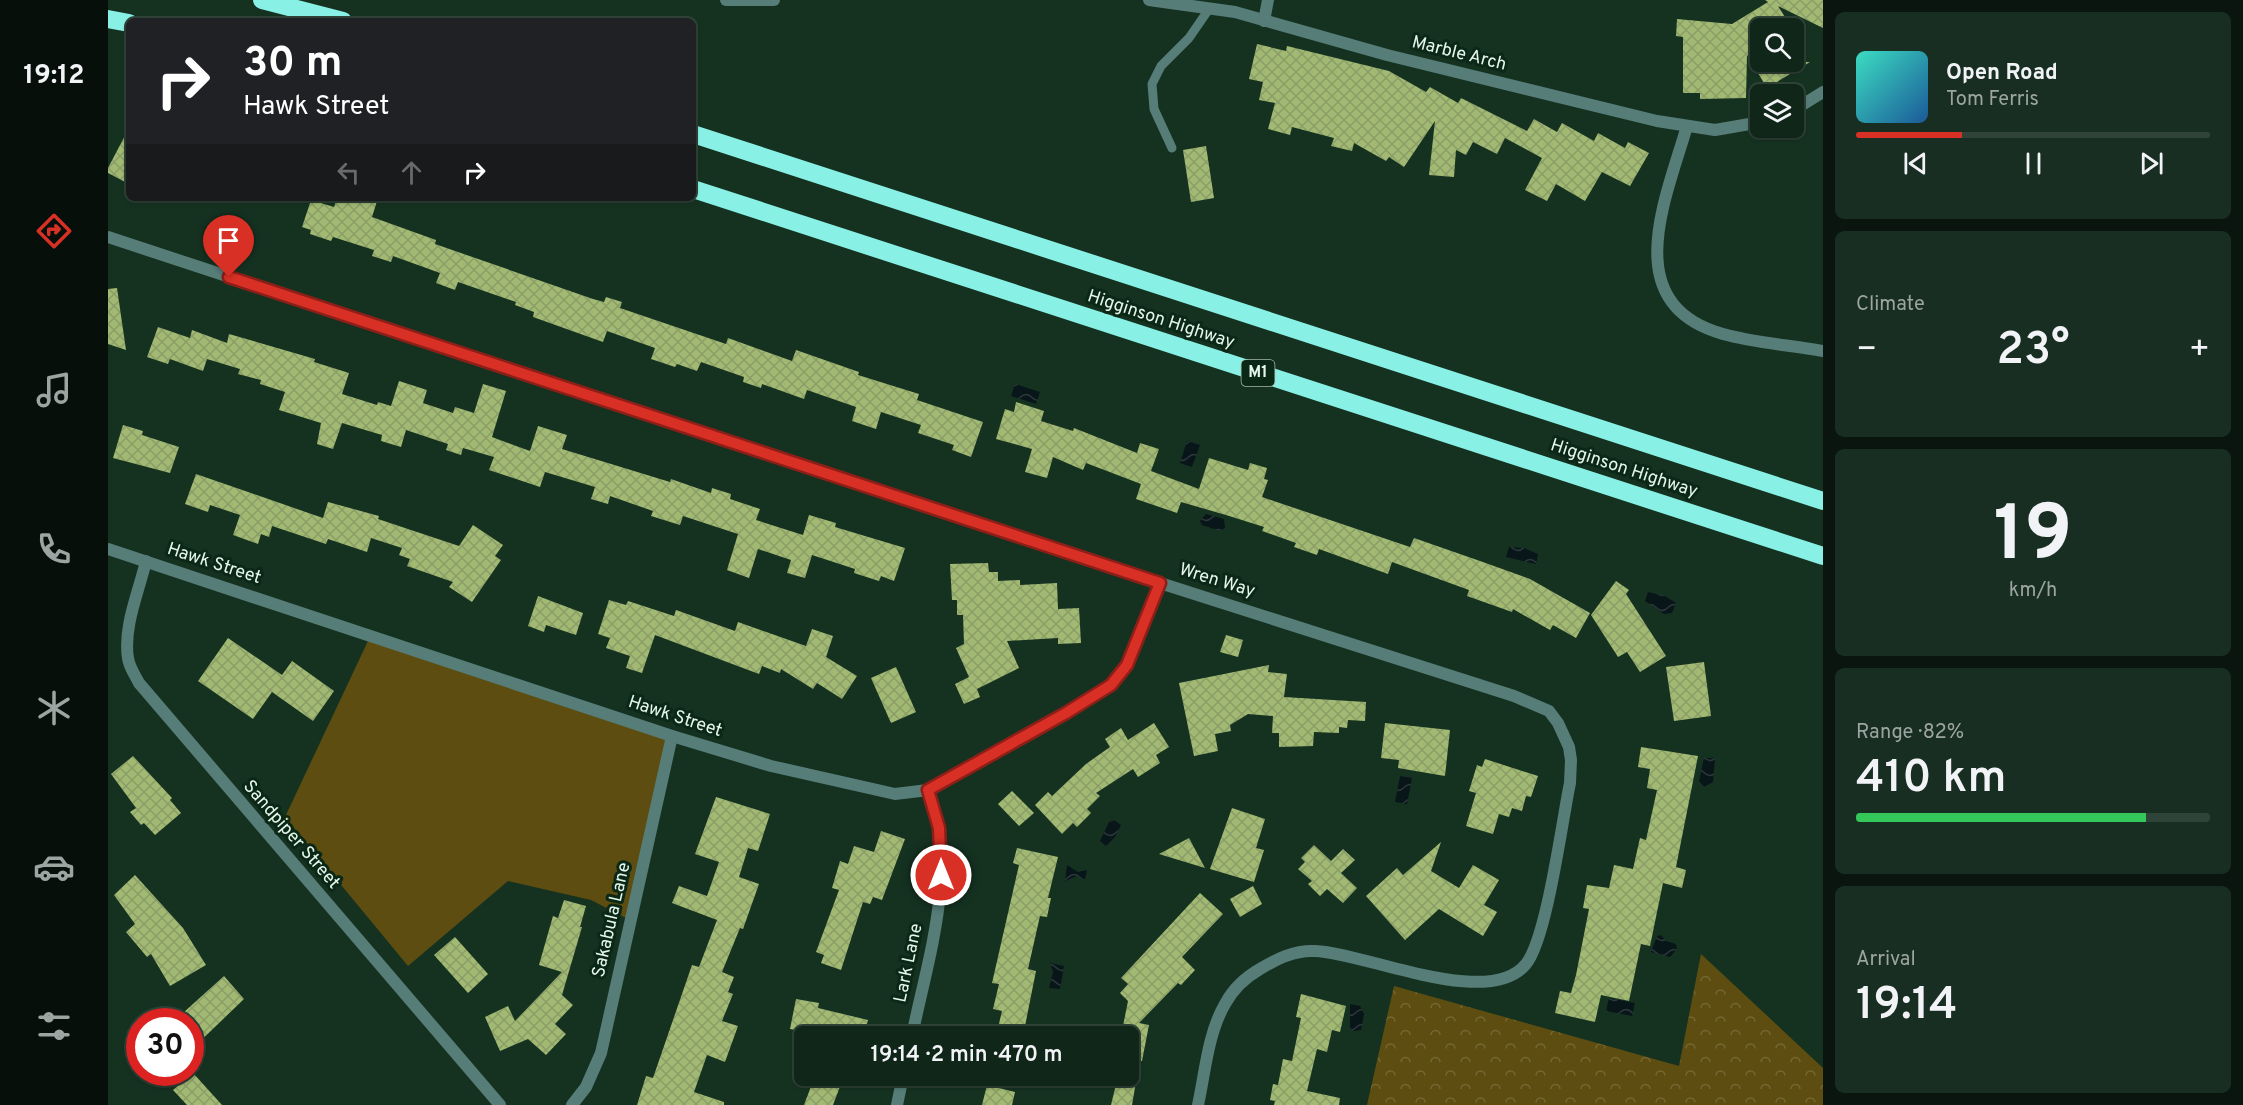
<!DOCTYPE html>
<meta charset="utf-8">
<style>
:root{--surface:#102619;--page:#192e22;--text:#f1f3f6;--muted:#9ca5a2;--line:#304338;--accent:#d93025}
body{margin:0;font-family:Overpass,sans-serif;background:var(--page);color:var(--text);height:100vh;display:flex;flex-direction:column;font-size:22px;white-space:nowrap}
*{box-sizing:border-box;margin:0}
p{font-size:20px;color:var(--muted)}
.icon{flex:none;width:33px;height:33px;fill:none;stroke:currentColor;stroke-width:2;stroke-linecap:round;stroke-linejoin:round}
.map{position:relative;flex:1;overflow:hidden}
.side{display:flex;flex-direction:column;gap:12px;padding:12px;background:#09150e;width:420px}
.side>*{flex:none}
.top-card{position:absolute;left:18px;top:18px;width:570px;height:183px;border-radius:9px;box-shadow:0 2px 4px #0004,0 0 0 2px var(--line);background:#202124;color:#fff;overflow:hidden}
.tools{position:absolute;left:1642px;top:18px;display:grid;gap:12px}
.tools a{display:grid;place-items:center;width:54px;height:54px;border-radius:9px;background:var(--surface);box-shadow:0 2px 4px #0004,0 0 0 2px var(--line);font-size:30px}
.speed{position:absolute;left:18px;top:1008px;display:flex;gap:12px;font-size:30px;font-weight:700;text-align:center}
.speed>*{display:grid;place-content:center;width:78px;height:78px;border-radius:50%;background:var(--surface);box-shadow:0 2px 4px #0004,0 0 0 2px var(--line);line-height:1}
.speed .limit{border:9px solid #d22;background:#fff;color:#111}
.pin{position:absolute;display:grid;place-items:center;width:51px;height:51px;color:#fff;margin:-62px -26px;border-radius:50% 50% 50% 0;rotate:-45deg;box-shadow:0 0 6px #0007}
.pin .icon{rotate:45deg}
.me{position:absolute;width:66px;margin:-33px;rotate:0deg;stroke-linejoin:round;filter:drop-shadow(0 0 4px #0008)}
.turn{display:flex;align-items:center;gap:21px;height:126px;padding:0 18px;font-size:27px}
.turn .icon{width:78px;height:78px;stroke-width:2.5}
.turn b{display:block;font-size:42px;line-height:51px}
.lanes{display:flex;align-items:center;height:57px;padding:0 18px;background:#0003;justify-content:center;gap:30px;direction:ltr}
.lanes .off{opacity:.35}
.big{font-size:45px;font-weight:600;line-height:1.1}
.side .widget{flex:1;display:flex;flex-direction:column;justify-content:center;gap:9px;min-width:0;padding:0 21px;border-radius:9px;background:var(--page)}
.side .dial{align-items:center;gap:0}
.dial b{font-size:78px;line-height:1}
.song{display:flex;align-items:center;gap:18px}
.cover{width:72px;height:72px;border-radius:9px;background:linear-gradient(135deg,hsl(170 70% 55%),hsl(210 70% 35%))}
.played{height:6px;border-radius:3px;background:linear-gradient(90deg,var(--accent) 30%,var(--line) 30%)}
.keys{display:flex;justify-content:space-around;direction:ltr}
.heat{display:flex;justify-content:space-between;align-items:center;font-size:33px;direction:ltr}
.charge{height:9px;border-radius:4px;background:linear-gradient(90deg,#34c759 82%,var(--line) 0)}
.trip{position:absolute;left:686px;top:1026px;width:345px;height:60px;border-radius:9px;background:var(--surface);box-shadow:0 2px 4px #0004,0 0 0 2px var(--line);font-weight:600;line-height:60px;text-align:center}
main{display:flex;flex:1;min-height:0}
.menu{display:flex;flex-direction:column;width:108px;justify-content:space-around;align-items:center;background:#060f0a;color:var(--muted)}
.menu .icon{width:42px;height:42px}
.menu .on{color:var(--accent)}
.menu b{font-size:27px;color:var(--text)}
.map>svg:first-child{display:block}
.grass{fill:#5d4d10}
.park{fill:url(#park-crowns)}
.water{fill:url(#water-waves)}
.building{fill:url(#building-cross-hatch)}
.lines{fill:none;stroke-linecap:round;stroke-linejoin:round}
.lane{stroke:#567d78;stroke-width:9}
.street{stroke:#567d78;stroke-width:12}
.highway{stroke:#88f0e4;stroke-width:18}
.route-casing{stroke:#8d1f18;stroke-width:15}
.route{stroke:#d93025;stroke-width:10}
.labels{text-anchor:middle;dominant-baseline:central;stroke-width:6;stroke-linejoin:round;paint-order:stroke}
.shield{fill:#0b2817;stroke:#a4b9ab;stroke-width:1.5}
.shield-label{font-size:16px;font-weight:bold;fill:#e5f7eb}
.street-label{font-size:18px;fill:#e5f7eb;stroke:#0b2817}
</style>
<main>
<nav class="menu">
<b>19:12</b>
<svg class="icon on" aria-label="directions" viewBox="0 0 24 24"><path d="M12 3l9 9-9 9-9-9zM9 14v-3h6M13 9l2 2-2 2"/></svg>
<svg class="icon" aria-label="music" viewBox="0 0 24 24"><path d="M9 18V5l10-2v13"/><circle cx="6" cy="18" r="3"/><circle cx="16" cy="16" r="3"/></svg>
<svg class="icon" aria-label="phone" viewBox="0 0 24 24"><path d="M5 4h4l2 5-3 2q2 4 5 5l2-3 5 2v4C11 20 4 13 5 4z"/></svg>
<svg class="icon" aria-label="climate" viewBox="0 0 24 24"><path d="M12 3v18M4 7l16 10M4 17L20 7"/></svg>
<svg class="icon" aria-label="car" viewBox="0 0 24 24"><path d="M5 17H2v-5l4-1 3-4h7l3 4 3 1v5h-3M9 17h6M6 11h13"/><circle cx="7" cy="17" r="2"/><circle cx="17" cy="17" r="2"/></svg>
<svg class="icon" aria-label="filters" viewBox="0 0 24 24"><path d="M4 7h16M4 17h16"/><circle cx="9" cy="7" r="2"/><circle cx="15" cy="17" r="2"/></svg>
</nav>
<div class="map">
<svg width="1715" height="1105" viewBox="0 0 1715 1105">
<defs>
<pattern id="park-crowns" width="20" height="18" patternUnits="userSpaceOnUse" patternTransform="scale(1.5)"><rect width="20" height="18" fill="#5d4d10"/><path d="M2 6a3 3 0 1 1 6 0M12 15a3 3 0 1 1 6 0" fill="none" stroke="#746733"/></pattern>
<pattern id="water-waves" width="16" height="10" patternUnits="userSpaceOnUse" patternTransform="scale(1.5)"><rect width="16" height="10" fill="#081519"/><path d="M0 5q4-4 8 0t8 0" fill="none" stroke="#2c383b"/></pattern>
<pattern id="building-cross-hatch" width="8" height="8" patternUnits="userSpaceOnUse" patternTransform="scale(1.5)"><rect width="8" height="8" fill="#a1b972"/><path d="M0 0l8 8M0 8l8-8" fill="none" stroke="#8a9d67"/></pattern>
</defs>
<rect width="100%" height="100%" fill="#153221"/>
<path class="grass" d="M260,641L560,740L518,918L483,900L400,881L300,966L177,817Z"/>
<path class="park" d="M1593,954L1715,1068V1105H1259L1286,986L1571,1066Z"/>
<g class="water">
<path d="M907,384L932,392L928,404L903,396Z"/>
<path d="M1079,441L1092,445L1084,467L1072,463Z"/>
<path d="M1098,514L1116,519L1117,528L1112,531L1094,525L1092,521Z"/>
<path d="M1401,547L1416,548L1430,554L1428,564L1398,557Z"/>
<path d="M1540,592L1557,596L1568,603L1564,613L1556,614L1537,601Z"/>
<path d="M1596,758H1607L1605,782L1596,787L1591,781Z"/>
<path d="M1292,776L1304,778L1299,804L1287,802Z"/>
<path d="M1006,820L1013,825L1007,837L998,846L992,841L1001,822Z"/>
<path d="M959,865L970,872L979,870L977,880L969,876L957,881Z"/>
<path d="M1553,935L1558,941L1568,944L1569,949L1562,957L1543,952L1549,936Z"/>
<path d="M942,963L956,966L952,989L941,988L945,972Z"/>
<path d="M1501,998L1527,1003L1524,1016L1498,1011Z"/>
<path d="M1242,1004L1252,1006L1256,1014L1253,1030L1245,1031L1242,1027Z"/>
</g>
<g class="building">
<path d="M1657,0H1715V28L1670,6L1684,28H1653V62H1702L1659,88L1639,55L1638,98L1592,99V93H1575V37L1568,36L1569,19L1624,24L1660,2Z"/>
<path d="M1149,44L1178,51L1179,46L1281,71L1318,92L1322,87L1350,103L1353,98L1419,131L1426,119L1449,132L1454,123L1486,141L1490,133L1517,148L1520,142L1541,153L1522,186L1494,172L1477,201L1448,184L1439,201L1417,190L1434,158L1397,138L1389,154L1365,142L1358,155L1348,150L1346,177L1321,175L1327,121L1296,167L1281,157L1278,161L1246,143L1244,151L1223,146L1226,138L1184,127L1182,135L1160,129L1167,103L1151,100L1155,82L1141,79Z"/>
<path d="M21,128V184L0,173V168Z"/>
<path d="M1098,146L1106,198L1083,202L1075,150Z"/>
<path d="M229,198H270L264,217L328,240L327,244L485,299L496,302L498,297L514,302L512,308L618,344L620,338L684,361L688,350L751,372L750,375L811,394L809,400L875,422L863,457L844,450L846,445L810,433L813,425L773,412L768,429L744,421L748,407L699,390L696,399L654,384L653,388L635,382L636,377L593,362L589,371L569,364L567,367L543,359L547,348L499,331L495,342L425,317L426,312L407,305L408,302L350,282L347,290L328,283L332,273L285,256L283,262L264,256L266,250L225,237L223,241L202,234L203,230L194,227L203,200L226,207Z"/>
<path d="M9,288L18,350L0,344V289Z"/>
<path d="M50,327L82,338L84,330L119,343L121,334L207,359L206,362L241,373L234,394L269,405L270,402L283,406L291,381L319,390L315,403L345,413L347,407L366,413L375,384L398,391L384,437L422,451L430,426L459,435L454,449L562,482L563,479L603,493L604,488L623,494L622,499L652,509L648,520L695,535L701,515L728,523L727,527L797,548L786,581L773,576L771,581L746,573L747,569L704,555L697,578L679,573L683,560L650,549L641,578L619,570L630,534L575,516L572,525L543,516L545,511L502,496L500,504L483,499L487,487L437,472L432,487L381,470L386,457L355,448L353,455L338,450L340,444L298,430L293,447L273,441L274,435L234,423L225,449L209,444L213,423L171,410L177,392L152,384L153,380L130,374L132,369L99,359L95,371L62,359L60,364L39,357Z"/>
<path d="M908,402L936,411L933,421L965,431L966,428L1029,453L1032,443L1051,449L1043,471L1091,489L1101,458L1140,470L1142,463L1159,468L1156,479L1160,480L1154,497L1302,547L1306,538L1372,561L1422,579L1482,613L1468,638L1445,625L1442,630L1405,609L1404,612L1359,596L1361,590L1284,562L1280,574L1211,549L1209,555L1186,547L1188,543L1154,531L1156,527L1118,515L1073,502L1069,513L1028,499L1033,484L978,463L975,470L945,457L939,478L917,472L924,449L888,439L897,409L906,412Z"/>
<path d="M15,425L35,431L34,435L71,447L62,473L5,458Z"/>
<path d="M88,474L215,518L220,502L271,516L270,519L351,546L365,525L395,545L387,556L393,560L364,602L341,587L345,582L299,566L302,559L291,555L294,548L263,538L259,552L220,539L218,544L164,526L161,537L153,534L150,544L125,535L132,515L102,505L100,512L77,504Z"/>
<path d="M880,563L881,572H890V581L912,580V585L949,583L950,609L971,608L973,643L950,644V638L899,641L911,668L869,689L872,697L856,704L847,684L861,677L848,648L856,644L855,615H849V600H844L842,564Z"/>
<path d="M1508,581L1521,590L1518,594L1558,656L1532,672L1519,652L1510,657L1483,615Z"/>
<path d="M430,596L475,613L468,635L438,625L436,632L420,626Z"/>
<path d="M501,600L518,605L520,601L566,616L568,610L627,631L630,622L698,646L704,629L725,636L718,657L749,676L734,699L709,683L705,689L673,669L672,673L654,666L651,674L547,635L534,673L518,668L522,656L498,648L502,638L490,634Z"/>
<path d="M1118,635L1135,640L1130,657L1112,652Z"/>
<path d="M120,638L174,675L184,661L226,691L205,721L164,692L145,719L90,681Z"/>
<path d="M1596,662L1603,716L1566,721L1558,667Z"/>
<path d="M1161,665L1160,672L1179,674L1176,697L1258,702L1257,721L1240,720L1239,728L1231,727V733L1206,732L1205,746L1171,747V733H1164L1165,716L1140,714L1122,725L1123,731L1107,734L1110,751L1086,756L1071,683Z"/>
<path d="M788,667L808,712L783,723L763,678Z"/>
<path d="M1046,723L1061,747L1048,755L1052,763L1030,777L1025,769L988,793L992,796L979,809L983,813L969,827L965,823L954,834L927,805L940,792L944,796L978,764L1002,747L997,739L1013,728L1020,740Z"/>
<path d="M1277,723L1342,730L1337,776L1290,768L1291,760L1273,758Z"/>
<path d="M1533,747L1590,756L1568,867L1578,870L1574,888L1555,883L1542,946L1533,944L1521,1001L1493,995L1487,1022L1447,1013L1452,991L1463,993L1468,975L1481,909L1475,908L1479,885L1501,888L1506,865L1525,869L1532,838L1538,840L1549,790L1539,788L1542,769L1530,767Z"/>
<path d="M25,756L64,798L62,800L73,813L47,835L36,823L33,825L22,812L28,808L3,774Z"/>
<path d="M1377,759L1430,776L1423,797L1418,796L1414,811L1404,808L1401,817L1391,814L1385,834L1358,826L1368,793L1361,791L1369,765L1374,767Z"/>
<path d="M904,791L926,813L911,826L890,804Z"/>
<path d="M608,797L662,814L650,851L640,848L631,877L651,884L635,929L632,928L614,972L626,977L620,992L625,994L614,1021L630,1026L617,1062L599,1055L586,1092L616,1102V1105H529L538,1076L545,1078L584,965L591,967L609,920L564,903L571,886L599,896L611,862L587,854Z"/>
<path d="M1124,808L1157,819L1148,848L1156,850L1146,882L1102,869Z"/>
<path d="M773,831L797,839L774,900L765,897L762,904L755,902L733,970L713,963L716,955L708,952L731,890L724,888L732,861L740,864L746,846L766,852Z"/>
<path d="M1081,838L1097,868L1051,854Z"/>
<path d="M1333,842L1323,871L1351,888L1365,865L1391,880L1376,905L1389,912L1375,936L1331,909L1297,940L1258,896L1289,868L1295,875Z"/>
<path d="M1206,845L1223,861L1235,849L1247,860L1233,873L1249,888L1235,903L1219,889L1212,896L1200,884L1204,881L1190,869L1197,862L1193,858Z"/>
<path d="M909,848L950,857L940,898H943L939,917L932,916L920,969L928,971L915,1036H888L894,1011L885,1009L891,984L884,983L911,865L905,863Z"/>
<path d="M27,875L75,928L98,965L62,986L43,954L39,957L18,932L27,924L6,895Z"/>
<path d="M1145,886L1154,904L1132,917L1122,899Z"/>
<path d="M1092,893L1115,914L1074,957L1087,970L1073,985L1070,983L1031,1023L1041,1025L1034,1061L1020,1059V1035L1013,1036L1020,1001L1012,993L1020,984L1013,978Z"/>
<path d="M456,900L478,906L472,927H474L454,995L465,1005L447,1024L458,1034L438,1055L420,1039L392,1051L377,1017L400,1006L407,1021L454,972L431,965L445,916L450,918Z"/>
<path d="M347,937L380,974L360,993L326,955Z"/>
<path d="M116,976L136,999L82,1051V1022H65Z"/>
<path d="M1193,994L1238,1006L1232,1032L1224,1030L1219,1052L1209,1049L1199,1091L1232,1098L1231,1105H1166L1167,1101L1162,1100L1165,1084L1170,1085L1175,1059L1184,1061L1193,1018L1188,1017Z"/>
<path d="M688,999L711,1003L710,1008L760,1020L756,1036H720L682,1029Z"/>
<path d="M85,1073L114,1105H79L65,1090Z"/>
<path d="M707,1076H736L725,1105H696Z"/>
<path d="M1010,1076H1029L1024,1105H1003Z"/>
<path d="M879,1085L907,1092L904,1105H874Z"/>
</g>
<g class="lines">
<path class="lane" d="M1064,148L1046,109L1044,84L1053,66L1081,38L1101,9"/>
<g class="street">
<path d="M618,0H666"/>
<path d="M1041,0L1127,12L1279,55L1549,121L1607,130L1653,122"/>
<path d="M1156,21L1160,0"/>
<path d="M1686,110L1715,92"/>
<path d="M1579,126C1558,199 1509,304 1615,334C1647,343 1682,345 1715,351"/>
<path d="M0,237L1052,583L1406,696L1441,711L1450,723L1461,747L1463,760L1462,783C1454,821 1439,938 1418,964C1381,1010 1258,953 1207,951C1186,950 1169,959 1152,969C1138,977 1125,989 1117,1004C1100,1033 1097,1073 1090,1105"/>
<path d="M0,549L564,736L663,766L787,794L820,790L958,713L1003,685L1019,665L1052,583"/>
<path d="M38,561C31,591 15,627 20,658C21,667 27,675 31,683L392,1105"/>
<path d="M804,1036C820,957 851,869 820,790"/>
<path d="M464,1105L478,1087L493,1053L564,736"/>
<path d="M789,1105L795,1076"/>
</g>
<g class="highway">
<path d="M154,0L235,21"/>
<path d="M0,19L21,23"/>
<path d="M585,134L1715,501"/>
<path d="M585,189L1715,556"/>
</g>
</g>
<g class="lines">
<defs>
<path id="route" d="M121,277L1052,583L1019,665L1003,685L958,713L820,790L831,828L833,875"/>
</defs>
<use href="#route" class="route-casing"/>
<use href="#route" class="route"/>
</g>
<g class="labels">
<rect class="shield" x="1133.5" y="360" width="33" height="26" rx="4.5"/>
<g class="shield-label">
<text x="1150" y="373">M1</text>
</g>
<g class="street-label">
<text transform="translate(1351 54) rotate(14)">Marble Arch</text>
<text transform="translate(1053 320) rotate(18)">Higginson Highway</text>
<text transform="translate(1516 469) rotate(18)">Higginson Highway</text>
<text transform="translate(106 564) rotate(18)">Hawk Street</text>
<text transform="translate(1109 581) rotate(17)">Wren Way</text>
<text transform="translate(567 717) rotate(18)">Hawk Street</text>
<text transform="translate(183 835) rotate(49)">Sandpiper Street</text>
<text transform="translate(504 920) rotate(-77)">Sakabula Lane</text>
<text transform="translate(801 963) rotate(-78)">Lark Lane</text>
</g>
</g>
</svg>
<div class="tools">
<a><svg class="icon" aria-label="search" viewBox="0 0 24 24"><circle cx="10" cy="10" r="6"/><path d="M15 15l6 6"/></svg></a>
<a><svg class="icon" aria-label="layers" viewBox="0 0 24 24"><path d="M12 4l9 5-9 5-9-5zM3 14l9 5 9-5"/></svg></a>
</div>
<div class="speed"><div class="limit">30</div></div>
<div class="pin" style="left:121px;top:277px;background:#d93025"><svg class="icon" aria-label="arrive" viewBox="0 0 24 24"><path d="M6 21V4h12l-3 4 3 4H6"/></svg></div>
<svg class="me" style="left:833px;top:875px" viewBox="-20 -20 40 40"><circle r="17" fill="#d93025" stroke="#fff" stroke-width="3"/><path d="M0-11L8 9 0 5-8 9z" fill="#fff"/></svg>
<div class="trip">19:14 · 2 min · 470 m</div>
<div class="top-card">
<div class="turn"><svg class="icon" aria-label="right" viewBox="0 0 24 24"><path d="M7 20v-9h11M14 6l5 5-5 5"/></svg><div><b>30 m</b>Hawk Street</div></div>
<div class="lanes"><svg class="icon off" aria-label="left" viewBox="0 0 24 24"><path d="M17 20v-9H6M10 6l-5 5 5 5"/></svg><svg class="icon off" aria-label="ahead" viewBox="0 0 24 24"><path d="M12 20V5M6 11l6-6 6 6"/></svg><svg class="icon" aria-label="right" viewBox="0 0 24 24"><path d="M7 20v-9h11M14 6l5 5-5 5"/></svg></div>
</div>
</div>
<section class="side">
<div class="widget">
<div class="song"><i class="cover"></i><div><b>Open Road</b><p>Tom Ferris</p></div></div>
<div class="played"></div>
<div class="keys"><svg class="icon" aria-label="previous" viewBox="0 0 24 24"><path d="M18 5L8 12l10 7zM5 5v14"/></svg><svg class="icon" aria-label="pause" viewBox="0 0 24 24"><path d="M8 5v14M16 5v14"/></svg><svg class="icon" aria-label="next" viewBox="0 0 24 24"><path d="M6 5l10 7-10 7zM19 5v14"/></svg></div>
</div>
<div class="widget"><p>Climate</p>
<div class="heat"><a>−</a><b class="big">23°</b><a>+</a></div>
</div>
<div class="widget dial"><b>19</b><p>km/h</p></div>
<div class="widget"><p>Range · 82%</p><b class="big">410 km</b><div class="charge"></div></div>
<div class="widget"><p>Arrival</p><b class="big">19:14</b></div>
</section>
</main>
